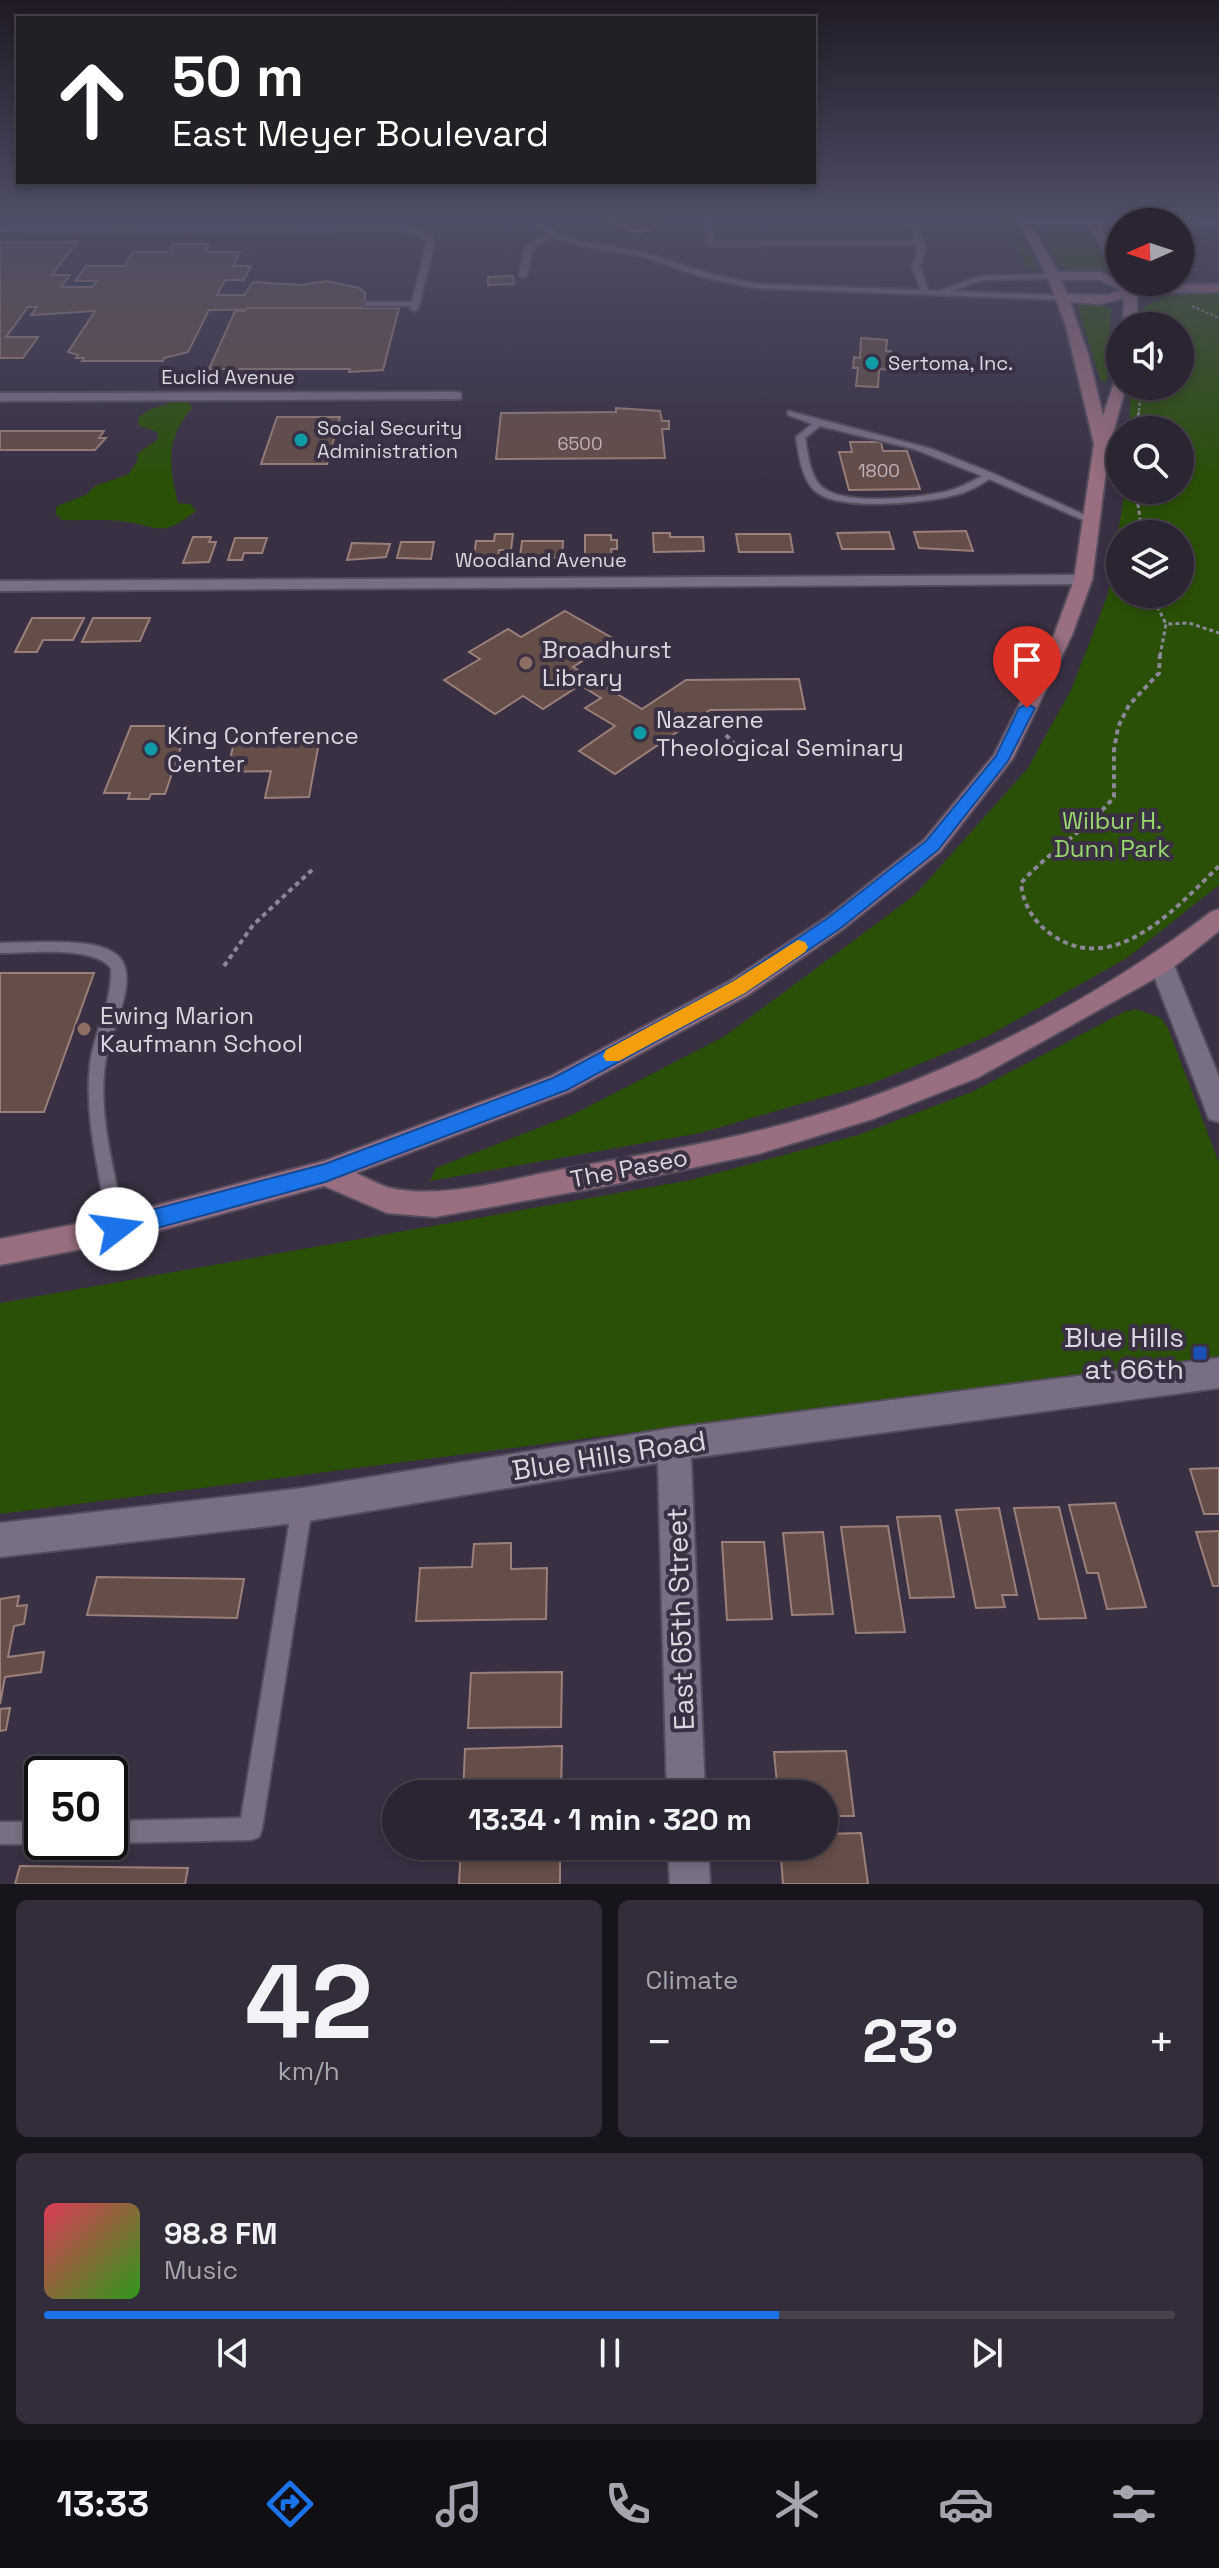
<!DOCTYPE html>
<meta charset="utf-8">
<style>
:root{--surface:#2b2432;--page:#332c3a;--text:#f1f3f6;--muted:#a6a4ac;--line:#47414d;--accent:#1a73e8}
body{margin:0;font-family:"Space Grotesk",sans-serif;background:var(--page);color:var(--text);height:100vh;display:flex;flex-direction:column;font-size:30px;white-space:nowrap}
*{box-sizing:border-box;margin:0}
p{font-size:26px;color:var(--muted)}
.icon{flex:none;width:44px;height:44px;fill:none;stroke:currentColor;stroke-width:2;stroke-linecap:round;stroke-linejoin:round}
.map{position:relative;height:1884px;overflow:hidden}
.side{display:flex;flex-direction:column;gap:16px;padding:16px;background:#18141c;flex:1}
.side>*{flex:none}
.banner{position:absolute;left:16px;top:16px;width:800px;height:168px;border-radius:0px;box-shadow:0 4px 12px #0003,0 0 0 2px var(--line);background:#202124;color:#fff;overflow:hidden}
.needle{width:52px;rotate:267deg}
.tools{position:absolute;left:1106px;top:208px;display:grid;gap:16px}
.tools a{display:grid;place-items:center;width:88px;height:88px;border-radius:50%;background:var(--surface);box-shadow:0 4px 12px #0003,0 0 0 2px var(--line);font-size:40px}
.speed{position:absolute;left:24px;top:1756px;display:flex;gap:16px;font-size:40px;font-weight:700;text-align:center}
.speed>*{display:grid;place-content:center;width:104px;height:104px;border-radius:50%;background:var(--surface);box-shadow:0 4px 12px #0003,0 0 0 2px var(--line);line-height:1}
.speed .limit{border:4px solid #111;border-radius:12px;background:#fff;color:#111}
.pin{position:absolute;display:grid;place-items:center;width:68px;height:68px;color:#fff;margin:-82px -34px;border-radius:50% 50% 50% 0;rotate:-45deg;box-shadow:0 0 8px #0007}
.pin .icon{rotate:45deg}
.me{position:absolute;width:88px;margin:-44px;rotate:75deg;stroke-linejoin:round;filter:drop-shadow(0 0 6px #0008)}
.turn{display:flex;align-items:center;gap:28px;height:168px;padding:0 24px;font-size:36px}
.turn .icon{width:104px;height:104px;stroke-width:2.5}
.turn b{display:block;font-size:56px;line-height:68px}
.big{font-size:60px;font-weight:700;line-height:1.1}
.side .widget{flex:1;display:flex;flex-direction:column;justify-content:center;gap:12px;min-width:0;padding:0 28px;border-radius:12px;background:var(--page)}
.side .dial{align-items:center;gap:0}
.dial b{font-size:104px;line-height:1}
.song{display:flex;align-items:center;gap:24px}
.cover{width:96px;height:96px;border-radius:12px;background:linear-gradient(135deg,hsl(350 70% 55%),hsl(110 70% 35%))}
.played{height:8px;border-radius:4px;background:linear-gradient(90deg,var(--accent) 65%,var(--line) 65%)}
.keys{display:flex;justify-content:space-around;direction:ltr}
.heat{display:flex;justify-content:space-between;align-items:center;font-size:44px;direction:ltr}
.side .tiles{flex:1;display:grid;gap:16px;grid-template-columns:1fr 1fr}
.widget:last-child{grid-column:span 2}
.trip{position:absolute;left:382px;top:1780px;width:456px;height:80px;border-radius:40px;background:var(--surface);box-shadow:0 4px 12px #0003,0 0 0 2px var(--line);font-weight:700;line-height:80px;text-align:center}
.tab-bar{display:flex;height:128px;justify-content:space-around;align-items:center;background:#110e14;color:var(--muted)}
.tab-bar .icon{width:56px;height:56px}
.tab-bar .on{color:var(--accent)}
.tab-bar b{font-size:36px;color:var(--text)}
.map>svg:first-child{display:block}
.green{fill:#2a5007;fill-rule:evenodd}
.building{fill:#654d48;stroke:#9b7f7a;stroke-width:2}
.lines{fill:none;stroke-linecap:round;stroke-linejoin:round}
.lane-casing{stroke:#554d5d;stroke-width:4}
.street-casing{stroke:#554d5d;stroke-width:4}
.secondary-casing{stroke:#554d5d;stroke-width:4}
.path-far2{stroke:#8e8797;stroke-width:2;stroke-dasharray:3 2;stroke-linecap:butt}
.path-far1{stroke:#8e8797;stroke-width:3;stroke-dasharray:4 3;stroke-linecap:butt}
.path{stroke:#8e8797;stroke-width:4;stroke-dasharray:5 4;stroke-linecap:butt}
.lane{fill:#796f84;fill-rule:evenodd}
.street{fill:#796f84;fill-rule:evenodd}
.secondary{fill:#996e80;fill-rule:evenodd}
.route{fill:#1a73e8;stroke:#114b97;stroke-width:2}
.slow{fill:#f59e0b}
.culture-dot{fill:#0f9aa8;stroke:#393043;stroke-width:3}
.education-dot{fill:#8d6e63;stroke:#393043;stroke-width:3}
.transit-dot{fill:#1a4fb4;stroke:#393043;stroke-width:3}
.labels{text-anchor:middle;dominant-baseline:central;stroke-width:8;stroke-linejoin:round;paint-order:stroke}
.far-number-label{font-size:18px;fill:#beb4bc}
.far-poi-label{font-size:20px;fill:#dbd6e2;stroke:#393043;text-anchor:start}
.far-street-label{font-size:20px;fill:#dbd6e2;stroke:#393043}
.poi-label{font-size:24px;fill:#dbd6e2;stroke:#393043;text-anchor:start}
.park-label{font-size:24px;fill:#97d86c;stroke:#393043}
.street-label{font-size:24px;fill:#dbd6e2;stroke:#393043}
.near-poi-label{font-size:28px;fill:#dbd6e2;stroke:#393043;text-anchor:end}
.near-street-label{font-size:28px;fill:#dbd6e2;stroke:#393043}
</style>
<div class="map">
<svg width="1219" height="1884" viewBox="0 0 1219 1884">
<rect width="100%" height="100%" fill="#393043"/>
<g class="green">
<path d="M1001,219H1011L1036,263V269H1027Z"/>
<path d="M1052,227L1085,229L1104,258L1106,269L1076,271L1059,266L1039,230Z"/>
<path d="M1219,292V885L1127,958L988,1036L873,1083L700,1133L430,1181L436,1168L574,1114L725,1036L915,895L1028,768L1072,688L1108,594L1125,490H1180V430H1129L1131,386H1180V326H1135C1137,292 1194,293 1219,292ZM1120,534H1180V594H1120Z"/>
<path d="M1084,303L1103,304L1111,309L1107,382L1101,381L1079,311V306Z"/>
<path d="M176,401L189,402L192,408C165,440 169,465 178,503L190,504L196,511C159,540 160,525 120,521C101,519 81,521 62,520L55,513L57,506L86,495L95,486L129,474L138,459L137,454L158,439L157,432L138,425L139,417L149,410Z"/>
<path d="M1136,1009L1161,1018L1168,1028L1219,1163V1357L0,1514V1303L691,1180L858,1135L974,1091L1124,1012Z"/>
</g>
<g class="building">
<path d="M596,219H666L671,220L640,233Z"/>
<path d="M0,242H77L52,275H70L61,287H92L97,281H75L86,266H124L134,252H169L174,244H210L205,252H240L233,266H251L244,280H225L217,295H244L253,282L300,285L327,281L359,288L365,293V301L363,308L209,310L188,352L164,358L163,361H82L84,358H76L78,355L68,352L95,311L31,315L37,307H28L6,337H38L23,358H0Z"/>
<path d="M513,276L514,284L488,285V277Z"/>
<path d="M247,308H399L383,370L349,372L350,369H240L238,372H226L228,369H209L235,311H245Z"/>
<path d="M861,338L887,340L886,351H891L890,370L879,369L878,387L856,386L858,368H853L854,357L860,358Z"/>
<path d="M616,408L660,411L662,421H669V429H662L665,458L496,459L501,413L616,412Z"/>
<path d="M277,417H340L327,464H261Z"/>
<path d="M0,431H104L99,438H106L95,450H0Z"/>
<path d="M850,442H881L883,451H907L920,489L849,490L839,452H852Z"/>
<path d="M966,531L973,551L919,548L914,532Z"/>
<path d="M889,532L894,549H842L837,533Z"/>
<path d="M653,533H670V537H703L704,551L654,552Z"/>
<path d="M495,534H513L511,550H499L498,557H474L476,541H494Z"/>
<path d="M736,534H790L793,552H739Z"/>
<path d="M585,535H611V540H617V549H611L612,555H585Z"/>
<path d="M193,537H211L209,542H216L209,562L183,563Z"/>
<path d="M235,538H267L262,553H244L242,560H228Z"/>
<path d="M522,541H563L562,558L520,557Z"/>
<path d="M401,542H434L431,559L397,558Z"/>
<path d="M352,543L390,544L386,557L347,560Z"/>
<path d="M565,611L616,640L573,667L591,678L543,709L523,696L495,714L444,680L480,659L469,652L508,629L521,637Z"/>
<path d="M32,618H84L73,640H43L37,652H15Z"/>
<path d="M93,618H150L140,641L82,642Z"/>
<path d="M591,678L642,709L686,680L799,679L805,709L710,710L615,774L579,751L615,726L585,708L601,698L580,685Z"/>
<path d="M131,726H188L165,794H151L149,799H128L130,793H104Z"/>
<path d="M268,734L266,743L319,742L309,797L265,798L271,771L227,772L235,738Z"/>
<path d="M0,973H94L44,1112H0Z"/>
<path d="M1219,1468V1514H1204L1190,1469Z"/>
<path d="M1115,1503L1146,1607L1107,1609L1098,1573H1087L1069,1505Z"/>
<path d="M1059,1507L1086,1618L1039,1619L1014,1508Z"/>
<path d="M999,1508L1017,1595H1002L1005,1607L976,1608L956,1510Z"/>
<path d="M940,1516L954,1597L910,1598L897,1517Z"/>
<path d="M888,1526L905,1632L856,1633L841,1527Z"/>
<path d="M1219,1531V1586H1213L1196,1532Z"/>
<path d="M823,1532L833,1614L792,1615L783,1533Z"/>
<path d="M722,1542H764L772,1619L727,1620Z"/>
<path d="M511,1543V1569L547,1568L546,1619L416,1621L420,1568L472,1567L474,1544Z"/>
<path d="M97,1577L244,1579L237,1618L87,1615Z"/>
<path d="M19,1596L17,1606L27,1605L24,1624L14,1626L8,1657L44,1652L41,1672L5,1677L0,1704V1599Z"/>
<path d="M562,1672L561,1727L468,1728L471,1673Z"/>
<path d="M10,1708L6,1730L0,1731V1709Z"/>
<path d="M562,1746L561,1794H463L465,1749Z"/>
<path d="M846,1751L854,1816H824V1794H778L774,1752Z"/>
<path d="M861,1833L868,1884H783L780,1846H824V1834Z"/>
<path d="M461,1846H560V1884H459Z"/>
<path d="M20,1866L188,1868L185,1884H15Z"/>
</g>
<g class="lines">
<defs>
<g id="lane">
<path d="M518,219H526L577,241L642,252L707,273L755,284L921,290L912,267L917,254V245L710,246L706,244L704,219H710L713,242L916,241L907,219H913C922,236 929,248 920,267L928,290L939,291L981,276L1056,274L1060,276L1059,278L982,280L952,291L1065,296L1069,298L1065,300L755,288L702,277L641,256L573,244L554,236L532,248L527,276L523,278L519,276L525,247L548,233Z"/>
<path d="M417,229L431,236L435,241L418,309L414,311L410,309L411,306H365V302H412L427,241L415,232Z"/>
<path d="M788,411L932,449L992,473L1096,520L1088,522L989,479C979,486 968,492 955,495C927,503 836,512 814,490C801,476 799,455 796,437L812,424L788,415ZM820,426L914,449L982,476C971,482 960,488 948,491C921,498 839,507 820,485C809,473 808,453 805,438Z"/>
<path d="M43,942C63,942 106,941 120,958C139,980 110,1033 106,1058C96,1114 116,1174 125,1229L123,1234L117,1237L111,1234L109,1229C100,1175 84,1119 90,1064C94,1031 113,1002 111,968C93,945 27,953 0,953V943Z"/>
<path d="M302,1497L309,1500L312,1507L262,1829L259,1837L251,1840L110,1843L107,1842H110V1821L241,1818L292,1507L295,1500Z"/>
<path d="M0,1822H42V1842H48L42,1844H0Z"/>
</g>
<g id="street">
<path d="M1120,219L1126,222H1120V226H1025L1019,222L1025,219Z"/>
<path d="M1180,219H1219V226H1180V222H1174Z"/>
<path d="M400,222L423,231L417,235L399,230L0,232V224Z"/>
<path d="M456,392L461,393V399L0,401V393Z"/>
<path d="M1083,575L1092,580L1089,584L0,591V581Z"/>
<path d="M1161,954L1170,956L1173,963L1219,1077V1122L1209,1119L1206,1111L1149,963L1152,956Z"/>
<path d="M1219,1358V1388L691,1458L705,1794H667L658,1463L303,1522L0,1557V1523L303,1488L674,1428Z"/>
<path d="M668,1846H708L710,1884H670Z"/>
</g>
<g id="secondary">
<path d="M1016,219H1028L1058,272H1101L1120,282H1134L1135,285L1219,284V292L1137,293V326H1123L1124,298L1099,304L1070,302L1088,354L1103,416L1115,380L1120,379V386H1126L1109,447L1092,580L1072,635L1013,758L940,852L843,929L748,995L569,1092L356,1173C367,1178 379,1185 390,1188C445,1200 509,1179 564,1169C666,1151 773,1133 871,1097C992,1053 1109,990 1211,912L1219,909V931L1170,970L977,1078L873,1119L758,1154L601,1187L435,1217L387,1213L324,1186L117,1242L0,1265V1239L117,1216L324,1161L551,1076L730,981L827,917L924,840L994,755L1054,635L1074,580L1094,444L1066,326L1045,271ZM1061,280H1099L1122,290L1108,295L1067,294Z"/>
<path d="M1083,219H1095L1120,257V270L1116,269Z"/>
</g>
</defs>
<use href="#lane" class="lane-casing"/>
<use href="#street" class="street-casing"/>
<use href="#secondary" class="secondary-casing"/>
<g class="path-far2">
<path d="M1180,265L1197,270"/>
<path d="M1192,306L1219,318"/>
<path d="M1139,411L1141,386"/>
</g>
<g class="path-far1">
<path d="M1137,430L1139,409"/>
<path d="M1136,490L1142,534"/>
<path d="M1151,594L1166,624"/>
<path d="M1160,656L1166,624L1189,623L1219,633"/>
</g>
<g class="path">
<path d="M1160,654L1159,673L1129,705L1118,727L1114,750V797C1087,830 1049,851 1021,883C1023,905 1034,922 1052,935C1115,978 1176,908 1219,866"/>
<path d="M726,735L749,760"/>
<path d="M224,966L253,925L313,869"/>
</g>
<use href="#lane" class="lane"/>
<use href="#street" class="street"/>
<use href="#secondary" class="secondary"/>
</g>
<linearGradient id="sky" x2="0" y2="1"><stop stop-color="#1f1a25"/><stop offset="0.45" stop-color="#4e4e66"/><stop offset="1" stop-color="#4e4e66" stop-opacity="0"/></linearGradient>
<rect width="1219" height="482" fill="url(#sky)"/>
<path class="route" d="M1027,704L1035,708L1008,761L938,850L841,928L745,993L567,1090L325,1182L117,1239L109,1236L106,1229L109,1222L117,1219L325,1164L553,1078L732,982L828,918L926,841L996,756L1019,708Z"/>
<path class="slow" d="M798,940L805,942L808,947L805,952L745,993L619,1061H606L603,1056L606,1050L732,982Z"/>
<g class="culture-dot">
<circle cx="872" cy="363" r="8"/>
<circle cx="301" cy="440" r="8"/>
<circle cx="640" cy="733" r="8"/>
<circle cx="151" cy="749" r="8"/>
</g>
<g class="education-dot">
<circle cx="526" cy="663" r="8"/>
<circle cx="84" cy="1029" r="8"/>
</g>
<rect class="transit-dot" x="1192" y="1345" width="16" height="16" rx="4"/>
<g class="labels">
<g class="far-number-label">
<text x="580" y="443">6500</text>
<text x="879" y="470">1800</text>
</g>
<g class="far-poi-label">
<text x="888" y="363">Sertoma, Inc.</text>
<text x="317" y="428">Social Security<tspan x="317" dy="23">Administration</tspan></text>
</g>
<g class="far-street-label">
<text x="228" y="377">Euclid Avenue</text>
<text x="541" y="560">Woodland Avenue</text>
</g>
<g class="poi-label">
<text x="542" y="649">Broadhurst<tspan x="542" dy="28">Library</tspan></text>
<text x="656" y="719">Nazarene<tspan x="656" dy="28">Theological Seminary</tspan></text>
<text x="167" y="735">King Conference<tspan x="167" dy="28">Center</tspan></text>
<text x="100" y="1015">Ewing Marion<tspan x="100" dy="28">Kaufmann School</tspan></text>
</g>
<g class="park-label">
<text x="1112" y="820">Wilbur H.<tspan x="1112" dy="28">Dunn Park</tspan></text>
</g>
<g class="street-label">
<text transform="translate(629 1168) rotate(-11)">The Paseo</text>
</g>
<g class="near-poi-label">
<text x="1184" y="1337">Blue Hills<tspan x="1184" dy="32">at 66th</tspan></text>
</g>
<g class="near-street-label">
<text transform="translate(609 1455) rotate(-9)">Blue Hills Road</text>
<text transform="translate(680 1619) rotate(-92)">East 65th Street</text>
</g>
</g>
</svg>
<div class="tools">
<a><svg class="needle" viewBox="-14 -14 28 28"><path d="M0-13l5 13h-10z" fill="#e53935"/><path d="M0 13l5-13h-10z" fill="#a6a4ac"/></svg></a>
<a><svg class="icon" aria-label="sound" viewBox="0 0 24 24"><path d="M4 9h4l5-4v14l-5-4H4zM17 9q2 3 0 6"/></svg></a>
<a><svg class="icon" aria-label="search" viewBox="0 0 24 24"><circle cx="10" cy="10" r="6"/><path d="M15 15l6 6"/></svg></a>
<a><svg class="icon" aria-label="layers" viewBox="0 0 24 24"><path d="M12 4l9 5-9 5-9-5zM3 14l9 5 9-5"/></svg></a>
</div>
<div class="speed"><div class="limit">50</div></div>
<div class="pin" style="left:1027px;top:708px;background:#d93025"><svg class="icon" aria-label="arrive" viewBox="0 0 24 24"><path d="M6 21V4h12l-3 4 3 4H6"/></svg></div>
<svg class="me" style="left:117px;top:1229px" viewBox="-20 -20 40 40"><circle r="19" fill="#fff"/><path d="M0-13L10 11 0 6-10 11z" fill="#1a73e8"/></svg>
<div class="trip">13:34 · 1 min · 320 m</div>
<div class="banner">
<div class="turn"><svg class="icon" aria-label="ahead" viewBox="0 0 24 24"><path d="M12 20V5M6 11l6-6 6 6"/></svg><div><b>50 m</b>East Meyer Boulevard</div></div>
</div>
</div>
<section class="side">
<div class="tiles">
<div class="widget dial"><b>42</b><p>km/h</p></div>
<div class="widget"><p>Climate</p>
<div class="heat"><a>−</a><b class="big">23°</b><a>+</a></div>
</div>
<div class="widget">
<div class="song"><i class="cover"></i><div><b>98.8 FM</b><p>Music</p></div></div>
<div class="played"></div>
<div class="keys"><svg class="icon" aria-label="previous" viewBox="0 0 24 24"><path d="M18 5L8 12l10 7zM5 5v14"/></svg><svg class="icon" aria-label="pause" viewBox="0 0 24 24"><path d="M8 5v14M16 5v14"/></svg><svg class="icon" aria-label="next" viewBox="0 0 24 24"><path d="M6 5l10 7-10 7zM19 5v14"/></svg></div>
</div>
</div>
</section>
<nav class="tab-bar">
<b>13:33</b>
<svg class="icon on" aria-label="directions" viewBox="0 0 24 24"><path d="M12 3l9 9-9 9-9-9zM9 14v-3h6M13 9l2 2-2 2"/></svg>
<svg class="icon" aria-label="music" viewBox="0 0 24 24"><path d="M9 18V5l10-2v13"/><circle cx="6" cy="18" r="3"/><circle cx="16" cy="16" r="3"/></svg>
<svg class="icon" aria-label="phone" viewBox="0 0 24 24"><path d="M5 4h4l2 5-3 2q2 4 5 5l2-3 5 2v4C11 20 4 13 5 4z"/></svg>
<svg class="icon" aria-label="climate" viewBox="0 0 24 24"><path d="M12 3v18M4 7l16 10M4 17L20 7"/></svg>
<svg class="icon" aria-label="car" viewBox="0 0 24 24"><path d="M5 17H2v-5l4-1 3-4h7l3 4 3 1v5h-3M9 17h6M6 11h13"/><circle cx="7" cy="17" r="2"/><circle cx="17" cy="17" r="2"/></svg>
<svg class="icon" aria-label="filters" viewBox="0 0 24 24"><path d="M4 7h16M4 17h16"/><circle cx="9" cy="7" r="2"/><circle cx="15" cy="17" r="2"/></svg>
</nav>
